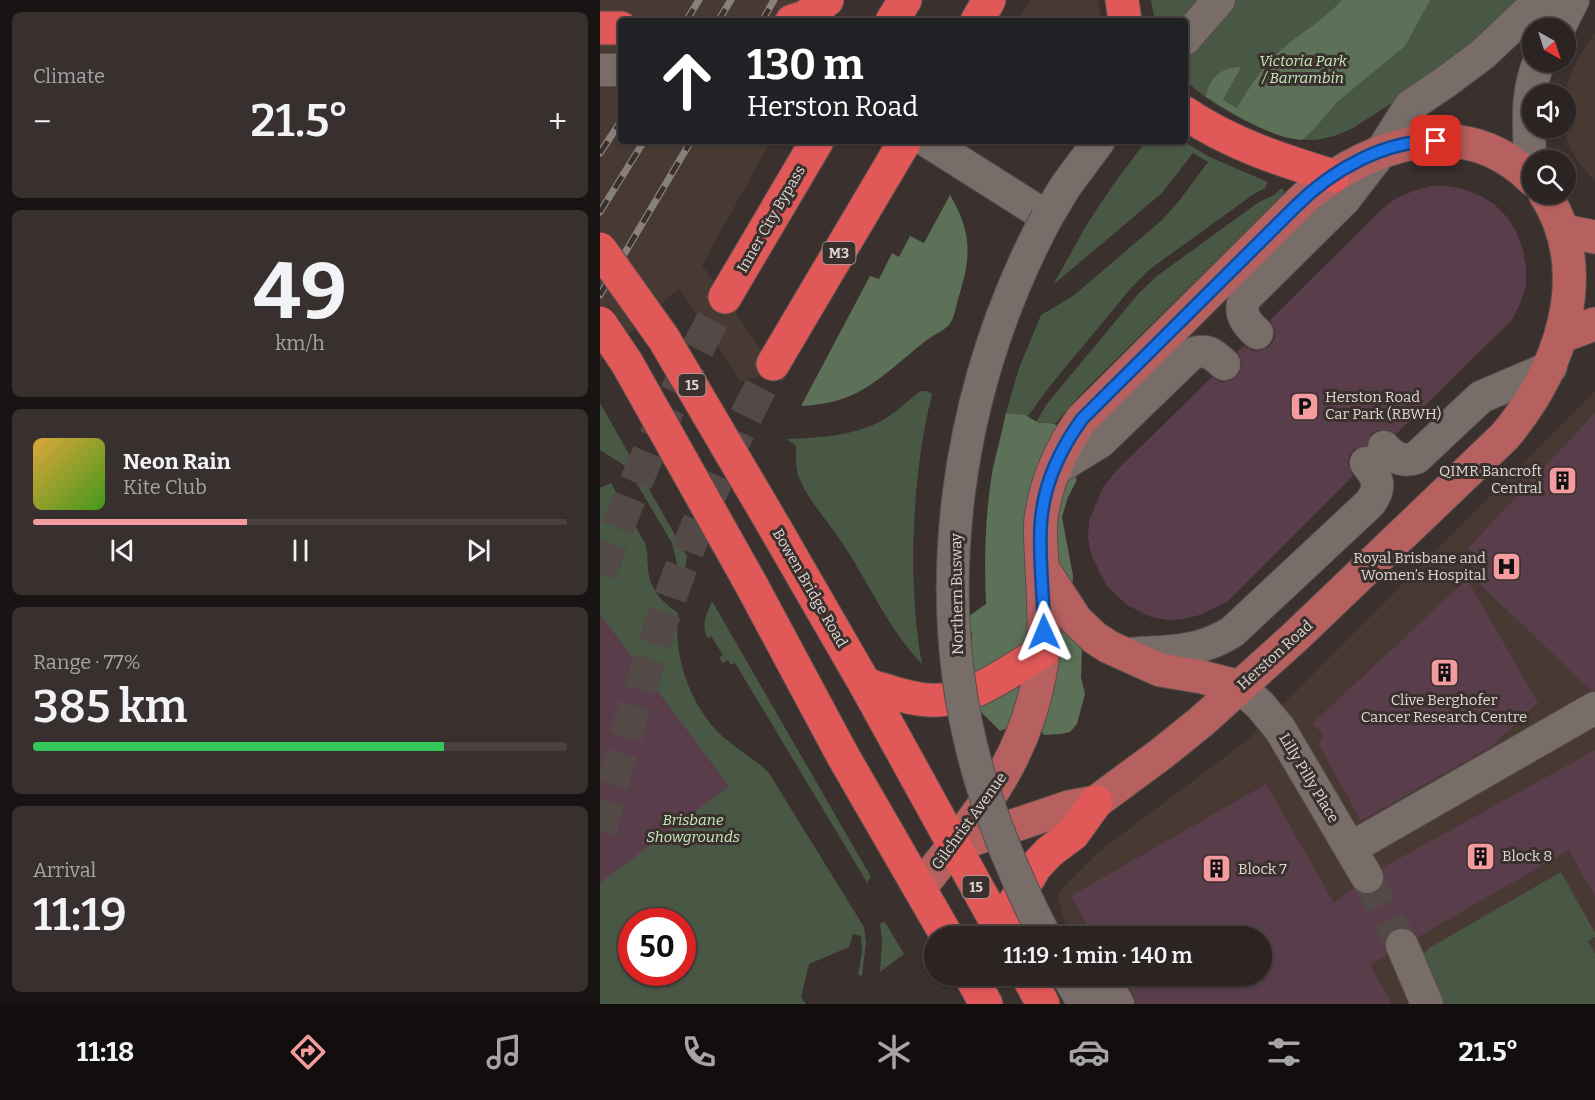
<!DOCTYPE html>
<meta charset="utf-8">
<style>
:root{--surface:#2c2422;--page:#38302f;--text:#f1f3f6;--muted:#a6a4a5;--line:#484140;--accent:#f49b9f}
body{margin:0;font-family:Bitter,serif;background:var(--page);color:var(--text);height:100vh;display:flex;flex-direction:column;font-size:22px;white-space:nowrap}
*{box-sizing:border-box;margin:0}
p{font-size:20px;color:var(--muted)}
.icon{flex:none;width:33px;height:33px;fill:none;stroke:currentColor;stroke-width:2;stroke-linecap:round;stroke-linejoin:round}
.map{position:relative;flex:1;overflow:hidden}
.drawer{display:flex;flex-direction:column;gap:12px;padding:12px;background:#181413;width:600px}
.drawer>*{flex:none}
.hud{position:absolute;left:18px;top:18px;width:570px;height:126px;border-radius:6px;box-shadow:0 2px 4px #0004,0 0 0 2px var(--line);background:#202124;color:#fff;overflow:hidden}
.needle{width:39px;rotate:141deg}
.tools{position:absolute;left:922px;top:18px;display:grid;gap:12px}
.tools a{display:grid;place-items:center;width:54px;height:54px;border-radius:50%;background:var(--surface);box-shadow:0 2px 4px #0004,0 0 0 2px var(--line);font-size:30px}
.speed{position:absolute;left:18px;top:908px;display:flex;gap:12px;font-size:30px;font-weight:700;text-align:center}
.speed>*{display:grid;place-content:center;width:78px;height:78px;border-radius:50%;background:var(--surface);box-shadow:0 2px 4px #0004,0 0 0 2px var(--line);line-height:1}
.speed .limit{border:9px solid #d22;background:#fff;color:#111}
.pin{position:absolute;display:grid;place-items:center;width:51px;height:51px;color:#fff;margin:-26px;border-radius:12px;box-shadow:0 3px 9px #0006}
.me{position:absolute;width:66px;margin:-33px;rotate:359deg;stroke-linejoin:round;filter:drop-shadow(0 0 4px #0008)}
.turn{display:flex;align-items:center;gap:21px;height:126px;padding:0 30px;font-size:27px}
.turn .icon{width:78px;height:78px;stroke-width:2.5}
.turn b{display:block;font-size:42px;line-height:51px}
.big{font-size:45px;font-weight:600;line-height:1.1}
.drawer .tile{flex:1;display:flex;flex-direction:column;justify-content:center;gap:9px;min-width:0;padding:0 21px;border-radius:9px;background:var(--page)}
.drawer .dial{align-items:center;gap:0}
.dial b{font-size:78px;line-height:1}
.song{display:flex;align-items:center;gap:18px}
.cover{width:72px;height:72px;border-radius:9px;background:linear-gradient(135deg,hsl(40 70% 55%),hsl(100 70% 35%))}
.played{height:6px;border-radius:3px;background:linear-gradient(90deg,var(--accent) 40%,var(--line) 40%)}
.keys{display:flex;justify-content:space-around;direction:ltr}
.heat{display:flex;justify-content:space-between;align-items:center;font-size:33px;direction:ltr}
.charge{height:9px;border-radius:4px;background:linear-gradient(90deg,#34c759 77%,var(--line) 0)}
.trip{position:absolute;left:324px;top:926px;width:348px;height:60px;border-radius:30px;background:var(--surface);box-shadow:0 2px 4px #0004,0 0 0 2px var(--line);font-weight:600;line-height:60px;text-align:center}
.tab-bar{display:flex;height:96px;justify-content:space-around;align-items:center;background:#120e0e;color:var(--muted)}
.tab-bar .icon{width:42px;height:42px}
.tab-bar .on{color:var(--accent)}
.tab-bar b{font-size:27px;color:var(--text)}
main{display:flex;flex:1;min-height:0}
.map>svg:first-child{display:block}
.built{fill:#483933}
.green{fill:#495745;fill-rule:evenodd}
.forest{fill:#5d7158}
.building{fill:#593d4b}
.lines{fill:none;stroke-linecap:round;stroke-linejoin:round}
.minor-tunnel{stroke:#534946;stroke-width:32;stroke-dasharray:32 16;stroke-linecap:butt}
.highway-tunnel{stroke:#534946;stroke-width:33;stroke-dasharray:33 16;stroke-linecap:butt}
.minor-casing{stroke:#564e4b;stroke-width:34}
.major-casing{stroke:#564e4b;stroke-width:35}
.highway-casing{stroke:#564e4b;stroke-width:35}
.minor{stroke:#786d69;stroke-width:32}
.major{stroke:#b6605f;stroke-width:33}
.highway{stroke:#e05858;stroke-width:33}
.rail-casing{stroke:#88807d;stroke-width:7}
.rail{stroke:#3a302d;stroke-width:4.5;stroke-dasharray:14;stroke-linecap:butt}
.minor-bridge-casing{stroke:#564e4b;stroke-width:34;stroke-linecap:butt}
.highway-bridge-casing{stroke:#564e4b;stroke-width:35;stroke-linecap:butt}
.minor-bridge{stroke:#786d69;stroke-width:32}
.highway-bridge{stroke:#e05858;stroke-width:33}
.route-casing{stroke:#114b97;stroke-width:15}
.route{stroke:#1a73e8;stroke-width:10}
.labels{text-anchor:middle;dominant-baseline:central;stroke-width:6;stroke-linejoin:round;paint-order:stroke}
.shield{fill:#3a302d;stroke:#ada6a3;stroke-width:1.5}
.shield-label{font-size:14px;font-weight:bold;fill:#ded8d5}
.park-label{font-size:15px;font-style:italic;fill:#c5ebbc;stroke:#3a302d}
.street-label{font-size:15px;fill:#ded8d5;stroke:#3a302d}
.poi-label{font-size:15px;fill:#ded8d5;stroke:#3a302d;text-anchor:start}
</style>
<main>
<section class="drawer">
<div class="tile"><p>Climate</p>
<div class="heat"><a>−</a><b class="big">21.5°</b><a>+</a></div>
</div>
<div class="tile dial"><b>49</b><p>km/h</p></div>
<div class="tile">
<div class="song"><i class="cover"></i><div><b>Neon Rain</b><p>Kite Club</p></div></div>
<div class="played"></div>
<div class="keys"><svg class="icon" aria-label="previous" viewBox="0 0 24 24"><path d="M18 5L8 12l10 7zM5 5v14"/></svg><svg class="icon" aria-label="pause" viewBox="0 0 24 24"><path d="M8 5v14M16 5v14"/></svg><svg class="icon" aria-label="next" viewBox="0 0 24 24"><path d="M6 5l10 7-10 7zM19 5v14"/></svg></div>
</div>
<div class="tile"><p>Range · 77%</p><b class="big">385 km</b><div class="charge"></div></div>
<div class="tile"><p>Arrival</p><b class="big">11:19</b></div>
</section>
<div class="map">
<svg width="995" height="1004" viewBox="0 0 995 1004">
<rect width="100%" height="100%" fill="#3a302d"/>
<g class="built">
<path d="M0,0H202L189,21H21V141H171L102,265L176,371L141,382L79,288L0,361Z"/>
<path d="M430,0H498L501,21H417Z"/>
<path d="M995,32V181L978,162L970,147L964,128H966L965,89L978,58Z"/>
<path d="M995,391V1004H503L486,975H662V936H469L457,894L501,850L645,742Z"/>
</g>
<g class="green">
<path d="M551,0H923L843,70L753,128C740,134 728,139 713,140C679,142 607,105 585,79V21H555Z"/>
<path d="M546,141H582L612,158L668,182L665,188L654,194L550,269L531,288L450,386L428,416L406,413L419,368L441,315L473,296L562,220L579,201L608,162L593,153L562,193L453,285L487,224L513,185Z"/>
<path d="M682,188L684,191L682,196L483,392L455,424L436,422L446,405L538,294L557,276L659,202L674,195Z"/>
<path d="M320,391H326L332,394C312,475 307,582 322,664C289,630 269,583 243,544C229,522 209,502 199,478C195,468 196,457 196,446L187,439C218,438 255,436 283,420C296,412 308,401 320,391Z"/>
<path d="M0,403L87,556L84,575L77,564L72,543L27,467L0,450Z"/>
<path d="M11,483L45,543C48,552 47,559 48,567C49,589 61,601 78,613C73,657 90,705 122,736C137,749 155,759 169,773L264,927L266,943L262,976L258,975L262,952L261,936L253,934L249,947L209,964L201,997L206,1004H0V488ZM32,921H82V972H32Z"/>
<path d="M112,601L271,877L268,881V884L135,663L131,665L128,660L123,663L119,658L123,655L111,636L108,638C100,626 107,613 112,601Z"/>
<path d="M961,872L995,933V937L988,941L995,954V1004H822V955L831,947Z"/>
<path d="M285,922L304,954L280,972L282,942L280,923Z"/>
</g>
<g class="forest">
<path d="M742,0H830L805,46L737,102L714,129L702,140C670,138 633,113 606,97C609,78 621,67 641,67L623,100L637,108C651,84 666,62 687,45C705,30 726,18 742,0Z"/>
<path d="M350,195C373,234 371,258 358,299C356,306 354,320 349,325C342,332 331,336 323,343C280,377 260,404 201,406L270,276L279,279L292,253L299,257L310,236L324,243Z"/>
<path d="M406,413L425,415L439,423H450L467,428L479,437L476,482L468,497L462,517L473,576L472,590L478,640L482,650L481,677L485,694L477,724L470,732L461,734L444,735L437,724L426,721L400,731L377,708L369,651L372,636L369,616L386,604C384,559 385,513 393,468C397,450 402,432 406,413Z"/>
</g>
<g class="building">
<path d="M831,186H847L864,189L881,196L894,204L907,217L916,231L923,250L926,269V287L920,304L912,320L796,434L788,430H779L771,434L767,446L754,449L749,456L748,465L753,476L627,602L600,615L584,619L568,620L551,617L527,605L506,585L491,555L488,537L489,521L503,487L516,471L612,377L621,382L629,381L637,376L642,367L641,359L637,352L644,346L653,351L662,350L670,346L675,337L674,328L670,320L781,210L795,199L813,191Z"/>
<path d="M995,413V690L992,691L871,576L881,566L868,548Z"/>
<path d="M867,579L938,703L892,746L761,821L718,743L724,736L713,723Z"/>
<path d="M0,614L129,786L0,883Z"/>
<path d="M995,750V897L969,850L818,937L812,930L805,927L794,929L787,935L784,942L787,955L770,965L792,1004H536L534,995L522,975H662V936H494L471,896L666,784L734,903L753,888L759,893L767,895L776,893L783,885L785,876L782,868Z"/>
</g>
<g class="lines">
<path class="minor-tunnel" d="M767,877L802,945"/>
<g class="highway-tunnel">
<path d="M0,574C35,479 76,386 125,297"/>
<path d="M0,832C41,671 93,511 173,364"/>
</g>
<defs>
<g id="minor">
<path d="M959,28L973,0"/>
<path d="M585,39L619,0"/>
<path d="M0,70H21"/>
<path d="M327,141L447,217L465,187L499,141"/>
<path d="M930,177C931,138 923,99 939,62"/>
<path d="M657,333C646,323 638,313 645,298L744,200L781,152L810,106L844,83L883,54L940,0"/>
<path d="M784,447C793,457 802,463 816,458L881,397L951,367"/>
<path d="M454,470L500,442L591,354C607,348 613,354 624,364"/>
<path d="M526,654C566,651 597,654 632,632L770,503C782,487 778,477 766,463"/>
<path d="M640,687L660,705L680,729L767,877"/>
<path d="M751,848L995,708"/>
<path d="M802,945L827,1004"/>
<path d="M467,975L484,1004"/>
<path d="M502,976L518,1004"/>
</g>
<g id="major">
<path d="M964,231L995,237"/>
<path d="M962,336L995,324"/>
<path d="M443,569L476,620L495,638L509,647L560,670L602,677L640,687"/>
<path d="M371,840L469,807L496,802L561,754L602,721L695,637L905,436C961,369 995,273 945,194"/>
<path d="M320,888C376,816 423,766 440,673C446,639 444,603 442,568C442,552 439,535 441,519C446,482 461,448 482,419L704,198C770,144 863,110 933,180"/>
</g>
<g id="highway">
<path d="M522,0L525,21"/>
<path d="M192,21L205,17L227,0"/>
<path d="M292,21L305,0"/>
<path d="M377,21L389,0"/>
<path d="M0,28H21"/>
<path d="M585,113C631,144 681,160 733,176"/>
<path d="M125,297L217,141"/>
<path d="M173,364L305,141"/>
<path d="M175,528L265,684L404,936"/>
<path d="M152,586L243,756L347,936"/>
<path d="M265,684C286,690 307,699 329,700C370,703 409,671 443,651"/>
<path d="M409,912L435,867L449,852L473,834L496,802"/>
<path d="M370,975L386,1004"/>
<path d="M427,975L443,1004"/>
</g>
</defs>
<use href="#minor" class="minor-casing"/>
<use href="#major" class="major-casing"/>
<use href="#highway" class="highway-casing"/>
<use href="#minor" class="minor"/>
<use href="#major" class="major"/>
<use href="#highway" class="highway"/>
<defs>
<g id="rail">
<path d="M86,21L99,0"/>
<path d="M118,21L131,0"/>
<path d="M162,21L174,0"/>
<path d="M0,153L21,121"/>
<path d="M0,212L44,141"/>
<path d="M0,295L91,141"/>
</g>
</defs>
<use href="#rail" class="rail-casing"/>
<use href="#rail" class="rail"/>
<defs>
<path id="minor-bridge" d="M445,936C420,888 399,837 382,785C324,598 356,388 447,217"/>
<g id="highway-bridge">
<path d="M0,249L64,339L175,528"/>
<path d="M0,323L27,363L152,586"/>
</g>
</defs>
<use href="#minor-bridge" class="minor-bridge-casing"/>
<use href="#highway-bridge" class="highway-bridge-casing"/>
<use href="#minor-bridge" class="minor-bridge"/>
<use href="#highway-bridge" class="highway-bridge"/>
</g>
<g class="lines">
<defs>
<path id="route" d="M444,632C444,595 438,557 441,521C444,484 461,448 482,419L696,206C732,170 785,140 836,141"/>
</defs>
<use href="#route" class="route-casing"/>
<use href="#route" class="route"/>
</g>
<defs>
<symbol id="parking-square" viewBox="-11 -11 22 22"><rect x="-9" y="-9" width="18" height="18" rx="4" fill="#f49b9f" stroke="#3a302d"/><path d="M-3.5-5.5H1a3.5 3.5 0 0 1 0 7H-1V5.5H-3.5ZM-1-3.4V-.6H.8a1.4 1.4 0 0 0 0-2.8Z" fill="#111"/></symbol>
<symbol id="building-square" viewBox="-11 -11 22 22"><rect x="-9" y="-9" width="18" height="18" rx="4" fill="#f49b9f" stroke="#3a302d"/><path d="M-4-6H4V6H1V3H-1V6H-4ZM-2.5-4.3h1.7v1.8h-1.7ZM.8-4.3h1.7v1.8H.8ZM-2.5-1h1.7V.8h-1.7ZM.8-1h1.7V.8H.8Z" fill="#111"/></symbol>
<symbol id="hospital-square" viewBox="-11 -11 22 22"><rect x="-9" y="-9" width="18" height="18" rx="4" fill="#f49b9f" stroke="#3a302d"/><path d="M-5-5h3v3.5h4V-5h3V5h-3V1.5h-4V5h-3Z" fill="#111"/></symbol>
</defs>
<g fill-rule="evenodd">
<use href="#parking-square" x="688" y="390" width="33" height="33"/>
<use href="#building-square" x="946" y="464" width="33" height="33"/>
<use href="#hospital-square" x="890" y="550" width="33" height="33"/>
<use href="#building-square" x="828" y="656" width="33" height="33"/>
<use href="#building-square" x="864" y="840" width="33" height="33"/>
<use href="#building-square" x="600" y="852" width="33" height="33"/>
</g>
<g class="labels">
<g class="shield">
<rect x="222.5" y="242" width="33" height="22" rx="4.5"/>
<rect x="78.5" y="374" width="27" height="22" rx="4.5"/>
<rect x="362.5" y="876" width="27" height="22" rx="4.5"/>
</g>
<g class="shield-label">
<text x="239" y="253">M3</text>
<text x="92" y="385">15</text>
<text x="376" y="887">15</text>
</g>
<g class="park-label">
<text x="703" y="61">Victoria Park<tspan x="703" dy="17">/ Barrambin</tspan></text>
<text x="93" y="820">Brisbane<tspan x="93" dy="17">Showgrounds</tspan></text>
</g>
<g class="street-label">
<text transform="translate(171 219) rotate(-60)">Inner City Bypass</text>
<text transform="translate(210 588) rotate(60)">Bowen Bridge Road</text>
<text transform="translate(357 594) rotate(-91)">Northern Busway</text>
<text transform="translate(675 655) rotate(-42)">Herston Road</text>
<text transform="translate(709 778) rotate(59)">Lilly Pilly Place</text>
<text transform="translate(369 821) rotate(-54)">Gilchrist Avenue</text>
</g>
<g class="poi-label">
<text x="725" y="397">Herston Road<tspan x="725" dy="17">Car Park (RBWH)</tspan></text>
<text x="942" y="471" text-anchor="end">QIMR Bancroft<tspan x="942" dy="17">Central</tspan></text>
<text x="886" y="558" text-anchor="end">Royal Brisbane and<tspan x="886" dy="17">Women’s Hospital</tspan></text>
<text x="844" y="700" text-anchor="middle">Clive Berghofer<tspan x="844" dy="17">Cancer Research Centre</tspan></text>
<text x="902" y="856">Block 8</text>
<text x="638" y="869">Block 7</text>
</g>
</g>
</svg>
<div class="tools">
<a><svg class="needle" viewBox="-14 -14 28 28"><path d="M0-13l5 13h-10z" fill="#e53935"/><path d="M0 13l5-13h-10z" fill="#a6a4a5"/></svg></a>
<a><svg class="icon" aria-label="sound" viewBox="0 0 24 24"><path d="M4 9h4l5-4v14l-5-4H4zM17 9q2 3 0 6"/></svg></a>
<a><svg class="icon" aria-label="search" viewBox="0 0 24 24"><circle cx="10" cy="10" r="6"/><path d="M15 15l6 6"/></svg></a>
</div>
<div class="speed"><div class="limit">50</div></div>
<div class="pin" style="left:836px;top:141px;background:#d93025"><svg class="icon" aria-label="arrive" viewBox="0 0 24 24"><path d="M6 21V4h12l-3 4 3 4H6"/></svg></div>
<svg class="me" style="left:444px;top:632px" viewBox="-20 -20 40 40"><path d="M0-17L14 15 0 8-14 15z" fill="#1a73e8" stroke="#fff" stroke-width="4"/></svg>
<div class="trip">11:19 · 1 min · 140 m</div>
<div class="hud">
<div class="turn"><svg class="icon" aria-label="ahead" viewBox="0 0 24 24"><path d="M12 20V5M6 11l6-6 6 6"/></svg><div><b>130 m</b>Herston Road</div></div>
</div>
</div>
</main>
<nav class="tab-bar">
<b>11:18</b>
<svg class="icon on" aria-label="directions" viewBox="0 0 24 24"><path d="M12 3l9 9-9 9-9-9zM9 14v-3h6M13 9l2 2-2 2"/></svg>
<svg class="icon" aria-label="music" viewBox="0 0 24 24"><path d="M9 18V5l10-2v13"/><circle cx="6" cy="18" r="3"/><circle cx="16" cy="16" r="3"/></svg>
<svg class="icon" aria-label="phone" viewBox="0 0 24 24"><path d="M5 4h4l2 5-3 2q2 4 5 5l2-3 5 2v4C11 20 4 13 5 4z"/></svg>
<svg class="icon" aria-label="climate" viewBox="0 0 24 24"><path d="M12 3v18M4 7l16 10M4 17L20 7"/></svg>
<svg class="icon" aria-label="car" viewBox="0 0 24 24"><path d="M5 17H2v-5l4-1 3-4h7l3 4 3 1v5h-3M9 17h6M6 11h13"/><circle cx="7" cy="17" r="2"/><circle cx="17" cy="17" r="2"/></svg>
<svg class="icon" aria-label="filters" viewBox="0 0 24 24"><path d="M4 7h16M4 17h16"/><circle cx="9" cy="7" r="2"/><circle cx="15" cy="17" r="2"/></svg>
<b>21.5°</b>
</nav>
